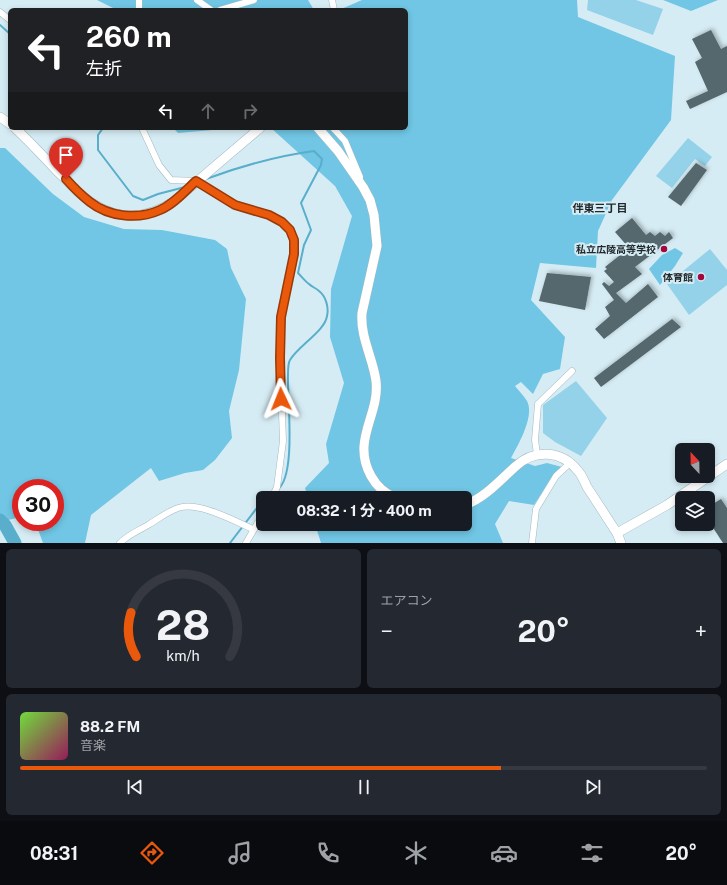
<!DOCTYPE html>
<html lang="ja">
<meta charset="utf-8">
<style>
:root{--surface:#171b24;--page:#242831;--text:#f1f3f6;--muted:#9ea1a6;--line:#363941;--accent:#ea580c}
body{margin:0;font-family:"Public Sans","Noto Sans JP",sans-serif;background:var(--page);color:var(--text);height:100vh;display:flex;flex-direction:column;font-size:15px;white-space:nowrap}
*{box-sizing:border-box;margin:0}
p{font-size:13px;color:var(--muted)}
.icon{flex:none;width:22px;height:22px;fill:none;stroke:currentColor;stroke-width:2;stroke-linecap:round;stroke-linejoin:round}
.map{position:relative;height:543px;overflow:hidden}
.panel{display:flex;flex-direction:column;gap:6px;padding:6px;background:#0d0f14;flex:1}
.panel>*{flex:none}
.top-card{position:absolute;left:8px;top:8px;width:400px;height:122px;border-radius:6px;box-shadow:0 2px 6px #0003;background:#202124;color:#fff;overflow:hidden}
.needle{width:26px;rotate:338deg}
.tools{position:absolute;left:675px;top:443px;display:grid;gap:8px}
.tools a{display:grid;place-items:center;width:40px;height:40px;border-radius:6px;background:var(--surface);box-shadow:0 2px 6px #0003;font-size:20px}
.speed{position:absolute;left:12px;top:479px;display:flex;gap:8px;font-size:20px;font-weight:700;text-align:center}
.speed>*{display:grid;place-content:center;width:52px;height:52px;border-radius:50%;background:var(--surface);box-shadow:0 2px 6px #0003;line-height:1}
.speed .limit{border:6px solid #d22;background:#fff;color:#111}
.pin{position:absolute;display:grid;place-items:center;width:34px;height:34px;color:#fff;margin:-41px -17px;border-radius:50% 50% 50% 0;rotate:-45deg;box-shadow:0 0 4px #0007}
.pin .icon{rotate:45deg}
.me{position:absolute;width:44px;margin:-22px;rotate:358deg;stroke-linejoin:round;filter:drop-shadow(0 0 3px #0008)}
.turn{display:flex;align-items:center;gap:14px;height:84px;padding:0 12px;font-size:18px}
.turn .icon{width:52px;height:52px;stroke-width:2.5}
.turn b{display:block;font-size:28px;line-height:34px}
.lanes{display:flex;align-items:center;height:38px;padding:0 12px;background:#0003;justify-content:center;gap:20px;direction:ltr}
.lanes .off{opacity:.35}
.big{font-size:30px;font-weight:700;line-height:1.1}
.panel .card{flex:1;display:flex;flex-direction:column;justify-content:center;gap:6px;min-width:0;padding:0 14px;border-radius:6px;background:var(--page)}
.panel .dial{align-items:center;gap:0}
.dial svg{height:104px;overflow:visible;fill:none;stroke:var(--line);stroke-width:7;stroke-linecap:round;text-anchor:middle}
.dial text{fill:var(--text);stroke:none}
.song{display:flex;align-items:center;gap:12px}
.cover{width:48px;height:48px;border-radius:6px;background:linear-gradient(135deg,hsl(100 70% 55%),hsl(330 70% 35%))}
.played{height:4px;border-radius:2px;background:linear-gradient(90deg,var(--accent) 70%,var(--line) 70%)}
.keys{display:flex;justify-content:space-around;direction:ltr}
.heat{display:flex;justify-content:space-between;align-items:center;font-size:22px;direction:ltr}
.panel .tiles{flex:1;display:grid;gap:6px;grid-template-columns:1fr 1fr}
.card:last-child{grid-column:span 2}
.trip{position:absolute;left:256px;top:491px;width:216px;height:40px;border-radius:6px;background:var(--surface);box-shadow:0 2px 6px #0003;font-weight:700;line-height:40px;text-align:center}
.menu{display:flex;height:64px;justify-content:space-around;align-items:center;background:#090b0e;color:var(--muted)}
.menu .icon{width:28px;height:28px}
.menu .on{color:var(--accent)}
.menu b{font-size:18px;color:var(--text)}
.map>svg:first-child{display:block}
.green{fill:#93d2e9}
.forest{fill:#70c6e4}
.lines{fill:none;stroke-linecap:round;stroke-linejoin:round}
.stream{stroke:#58aecb;stroke-width:2}
.river{stroke:#58aecb;stroke-width:13}
.building{fill:#54676d;filter:url(#shadow)}
.street-casing{stroke:#a4b9c0;stroke-width:7}
.secondary-casing{stroke:#a4b9c0;stroke-width:10}
.street{stroke:#fff;stroke-width:6}
.secondary{stroke:#fff;stroke-width:9}
.route-casing{stroke:#983908;stroke-width:10}
.route{stroke:#ea580c;stroke-width:7}
.poi-dot{fill:#a3073c;stroke:#d6ecf4;stroke-width:1.5}
.labels{text-anchor:middle;dominant-baseline:central;stroke-width:4;stroke-linejoin:round;paint-order:stroke}
.poi-label{font-size:10px;font-weight:bold;fill:#20282b;stroke:#d6ecf4;text-anchor:end}
.neighbourhood-label{font-size:11px;font-weight:bold;fill:#20282b;stroke:#d6ecf4}
</style>
<div class="map">
<svg width="727" height="543" viewBox="0 0 727 543">
<defs>
<filter id="shadow"><feDropShadow dx="2" dy="-2" stdDeviation="2" flood-color="#0004"/></filter>
</defs>
<rect width="100%" height="100%" fill="#d6ecf4"/>
<g class="green">
<path d="M588,0H636L663,9L653,35L587,10Z"/>
<path d="M688,138L712,157L705,166L695,159L672,188L656,176Z"/>
<path d="M710,249L727,270V285L689,315L667,284Z"/>
<path d="M576,381L607,418L581,456L555,442L543,433V405Z"/>
</g>
<g class="forest">
<path d="M97,0H308L314,10H117Z"/>
<path d="M362,0H577L578,17L675,56L671,120L612,200L598,231L596,268L540,263L531,300L565,337L560,369L543,374L533,394L521,382L515,386C519,391 524,396 527,401C535,416 518,445 511,458L535,466L547,463L562,467L550,480L534,505L509,501L495,524L503,543H321L315,524H465V498H308L305,488L329,463L326,444L344,383L330,337L331,289L352,216L335,186L271,128H406V10H339Z"/>
<path d="M663,0H718L691,11Z"/>
<path d="M173,128H226L224,129L178,133Z"/>
<path d="M0,148H5L53,194L84,217L124,229L162,230L215,240L227,249L231,268L246,299L239,370L229,411L232,438L215,460L203,470L185,473L159,481L151,468L91,515L85,543H43L36,524L31,522H55V488H21V517L0,522Z"/>
<path d="M675,248L683,253L675,266L660,285L649,269L662,255Z"/>
</g>
<g class="lines">
<g class="stream">
<path d="M0,25L10,34"/>
<path d="M103,128L98,135V150L133,196L143,200L158,194L185,187"/>
<path d="M206,179C241,166 277,156 314,151L322,159L321,165L301,203L311,230L304,245L298,273C302,277 305,281 309,284C312,287 316,288 319,291C326,296 329,308 327,316C325,331 298,346 290,360C288,363 288,370 288,375C287,398 297,477 277,490"/>
<path d="M265,498L272,493"/>
<path d="M230,543L263,500"/>
</g>
<path class="river" d="M0,520L5,525L15,543"/>
</g>
<g class="building">
<path d="M711,30L721,49L727,46V92L690,109L686,101L708,91L695,62L702,58L692,39Z"/>
<path d="M696,163L707,170L681,206L668,197Z"/>
<path d="M632,218L646,235L650,232L655,236L660,232L665,236L669,232L673,238L635,267L642,274L616,293L626,303L648,284L658,297L604,339L595,329L610,316L605,307L614,300L602,284L604,282L609,286L614,282L604,271L607,269L605,267L629,248L615,232Z"/>
<path d="M547,273L591,277L585,310L539,301Z"/>
<path d="M672,319L681,327L601,387L594,378Z"/>
<path d="M721,499L727,508V543H723L708,520V507Z"/>
</g>
<g class="lines">
<defs>
<g id="street">
<path d="M197,0L211,10"/>
<path d="M332,0L334,10"/>
<path d="M139,10V0"/>
<path d="M220,10L254,0"/>
<path d="M0,12L10,20"/>
<path d="M142,128L159,165L171,180L196,181L235,205L269,215L282,222L290,230L294,241V254L281,317L280,358L283,441L277,487L272,498"/>
<path d="M333,128L345,141L360,177"/>
<path d="M537,454L535,440L538,404L572,371"/>
<path d="M120,543C128,535 138,531 148,525C158,519 167,512 178,508C199,501 234,521 253,529"/>
<path d="M246,543L263,514"/>
<path d="M532,543L536,509L556,476L570,463"/>
</g>
<g id="secondary">
<path d="M0,117L10,124"/>
<path d="M15,128C30,142 44,157 58,172C69,182 80,195 92,203C119,221 147,219 173,202L260,128"/>
<path d="M318,128L338,151L363,187L370,200L374,215L377,246L362,313C360,337 373,358 376,381C380,415 351,440 371,476C376,485 385,494 396,498"/>
<path d="M465,505C486,497 500,480 516,466C534,449 562,450 578,471C582,475 584,481 587,487C597,502 607,518 617,533L621,543"/>
<path d="M617,533L667,505L727,464"/>
</g>
</defs>
<use href="#street" class="street-casing"/>
<use href="#secondary" class="secondary-casing"/>
<use href="#street" class="street"/>
<use href="#secondary" class="secondary"/>
</g>
<g class="lines">
<defs>
<path id="route" d="M66,179C73,187 81,195 90,202C109,217 138,220 160,210C174,204 185,191 196,181L235,205L269,215L282,222L290,230L294,240V254L281,317L280,358L281,399"/>
</defs>
<use href="#route" class="route-casing"/>
<use href="#route" class="route"/>
</g>
<g class="poi-dot">
<circle cx="664" cy="249" r="4"/>
<circle cx="701" cy="277" r="4"/>
</g>
<g class="labels">
<g class="poi-label">
<text x="656" y="249">私立広陵高等学校</text>
<text x="693" y="277">体育館</text>
</g>
<g class="neighbourhood-label">
<text x="600" y="208">伴東三丁目</text>
</g>
</g>
</svg>
<div class="tools">
<a><svg class="needle" viewBox="-14 -14 28 28"><path d="M0-13l5 13h-10z" fill="#e53935"/><path d="M0 13l5-13h-10z" fill="#9ea1a6"/></svg></a>
<a><svg class="icon" aria-label="layers" viewBox="0 0 24 24"><path d="M12 4l9 5-9 5-9-5zM3 14l9 5 9-5"/></svg></a>
</div>
<div class="speed"><div class="limit">30</div></div>
<div class="pin" style="left:66px;top:179px;background:#d93025"><svg class="icon" aria-label="arrive" viewBox="0 0 24 24"><path d="M6 21V4h12l-3 4 3 4H6"/></svg></div>
<svg class="me" style="left:281px;top:399px" viewBox="-20 -20 40 40"><path d="M0-17L14 15 0 8-14 15z" fill="#ea580c" stroke="#fff" stroke-width="4"/></svg>
<div class="trip">08:32 · 1 分 · 400 m</div>
<div class="top-card">
<div class="turn"><svg class="icon" aria-label="left" viewBox="0 0 24 24"><path d="M17 20v-9H6M10 6l-5 5 5 5"/></svg><div><b>260 m</b>左折</div></div>
<div class="lanes"><svg class="icon" aria-label="left" viewBox="0 0 24 24"><path d="M17 20v-9H6M10 6l-5 5 5 5"/></svg><svg class="icon off" aria-label="ahead" viewBox="0 0 24 24"><path d="M12 20V5M6 11l6-6 6 6"/></svg><svg class="icon off" aria-label="right" viewBox="0 0 24 24"><path d="M7 20v-9h11M14 6l5 5-5 5"/></svg></div>
</div>
</div>
<section class="panel">
<div class="tiles">
<div class="card dial"><svg viewBox="0 0 100 80">
<path d="M14 69A42 42 0 1 1 86 69"/>
<path d="M14 69A42 42 0 0 1 10 35" stroke="#ea580c"/>
<text x="50" y="56" font-size="32" font-weight="700">28</text>
<text x="50" y="72" font-size="11">km/h</text>
</svg></div>
<div class="card"><p>エアコン</p>
<div class="heat"><a>−</a><b class="big">20°</b><a>+</a></div>
</div>
<div class="card">
<div class="song"><i class="cover"></i><div><b>88.2 FM</b><p>音楽</p></div></div>
<div class="played"></div>
<div class="keys"><svg class="icon" aria-label="previous" viewBox="0 0 24 24"><path d="M18 5L8 12l10 7zM5 5v14"/></svg><svg class="icon" aria-label="pause" viewBox="0 0 24 24"><path d="M8 5v14M16 5v14"/></svg><svg class="icon" aria-label="next" viewBox="0 0 24 24"><path d="M6 5l10 7-10 7zM19 5v14"/></svg></div>
</div>
</div>
</section>
<nav class="menu">
<b>08:31</b>
<svg class="icon on" aria-label="directions" viewBox="0 0 24 24"><path d="M12 3l9 9-9 9-9-9zM9 14v-3h6M13 9l2 2-2 2"/></svg>
<svg class="icon" aria-label="music" viewBox="0 0 24 24"><path d="M9 18V5l10-2v13"/><circle cx="6" cy="18" r="3"/><circle cx="16" cy="16" r="3"/></svg>
<svg class="icon" aria-label="phone" viewBox="0 0 24 24"><path d="M5 4h4l2 5-3 2q2 4 5 5l2-3 5 2v4C11 20 4 13 5 4z"/></svg>
<svg class="icon" aria-label="climate" viewBox="0 0 24 24"><path d="M12 3v18M4 7l16 10M4 17L20 7"/></svg>
<svg class="icon" aria-label="car" viewBox="0 0 24 24"><path d="M5 17H2v-5l4-1 3-4h7l3 4 3 1v5h-3M9 17h6M6 11h13"/><circle cx="7" cy="17" r="2"/><circle cx="17" cy="17" r="2"/></svg>
<svg class="icon" aria-label="filters" viewBox="0 0 24 24"><path d="M4 7h16M4 17h16"/><circle cx="9" cy="7" r="2"/><circle cx="15" cy="17" r="2"/></svg>
<b>20°</b>
</nav>
